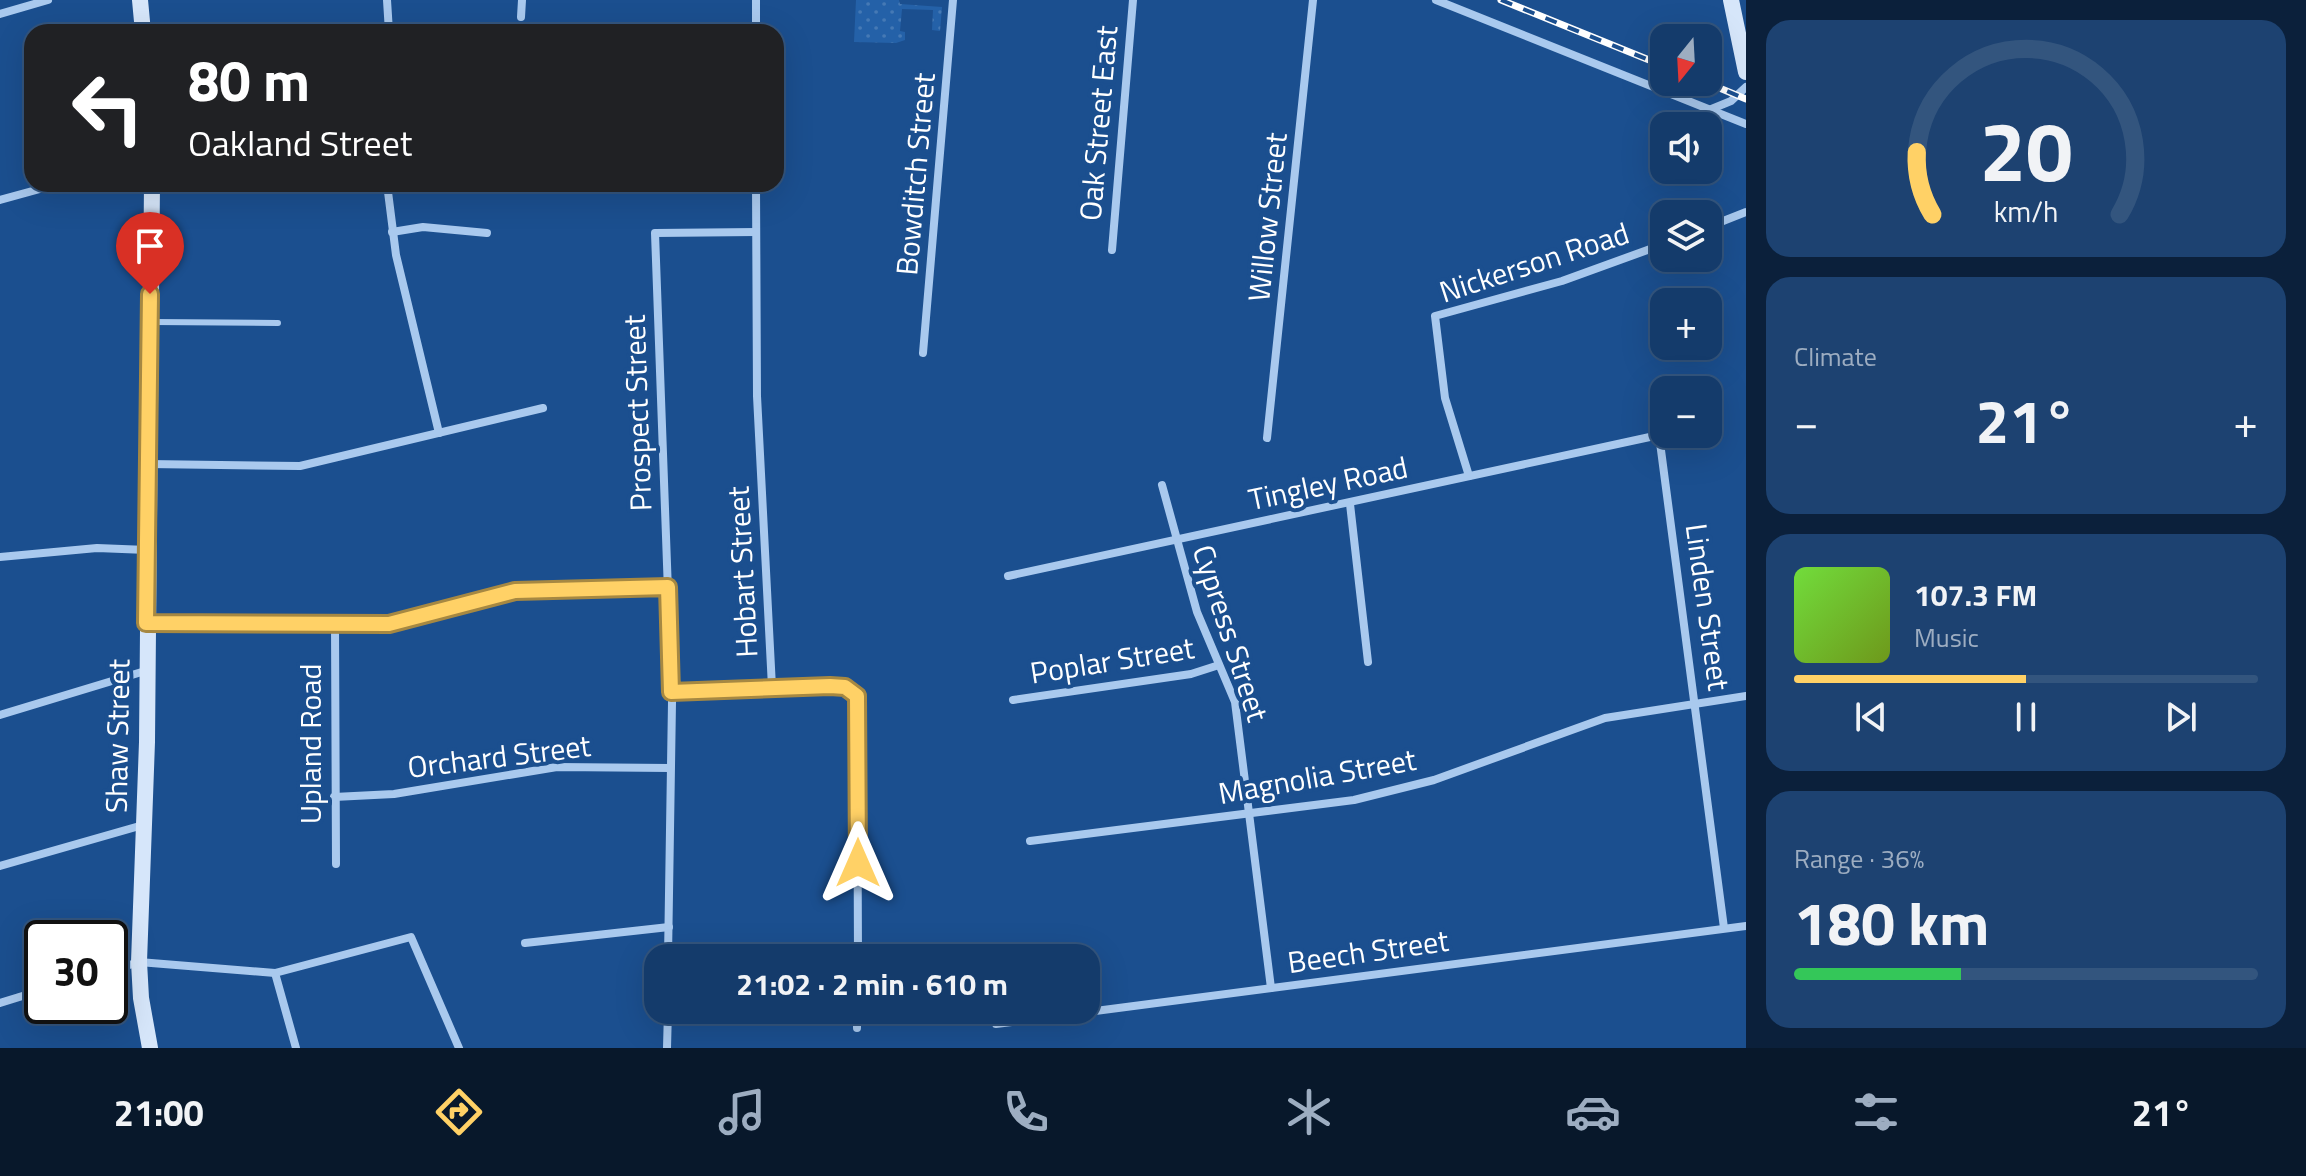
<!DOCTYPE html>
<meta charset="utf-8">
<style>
:root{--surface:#143b6b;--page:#1d4271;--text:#f1f3f6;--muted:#9dadc1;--line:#33557e;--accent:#ffd166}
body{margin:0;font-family:"Titillium Web",sans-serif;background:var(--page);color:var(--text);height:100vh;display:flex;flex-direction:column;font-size:30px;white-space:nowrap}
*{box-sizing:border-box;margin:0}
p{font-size:26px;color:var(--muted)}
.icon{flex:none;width:44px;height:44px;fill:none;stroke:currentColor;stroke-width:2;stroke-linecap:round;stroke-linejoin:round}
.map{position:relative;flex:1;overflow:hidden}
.details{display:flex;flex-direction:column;gap:20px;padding:20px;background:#0b203b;width:560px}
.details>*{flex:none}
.top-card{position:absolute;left:24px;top:24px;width:760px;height:168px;border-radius:24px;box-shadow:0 8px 32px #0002,0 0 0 2px var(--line);background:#202124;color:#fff;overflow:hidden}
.needle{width:52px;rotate:198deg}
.fabs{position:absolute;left:1650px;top:24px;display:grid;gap:16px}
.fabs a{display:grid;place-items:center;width:72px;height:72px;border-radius:16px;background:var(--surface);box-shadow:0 8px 32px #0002,0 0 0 2px var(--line);font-size:40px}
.speed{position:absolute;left:24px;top:920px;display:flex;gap:16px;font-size:40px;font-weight:700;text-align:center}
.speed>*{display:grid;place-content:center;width:104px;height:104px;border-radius:50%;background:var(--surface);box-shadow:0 8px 32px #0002,0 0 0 2px var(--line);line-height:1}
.speed .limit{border:4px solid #111;border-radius:12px;background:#fff;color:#111}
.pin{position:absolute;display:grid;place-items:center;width:68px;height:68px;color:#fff;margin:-82px -34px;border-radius:50% 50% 50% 0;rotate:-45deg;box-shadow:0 0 8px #0007}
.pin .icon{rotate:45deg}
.me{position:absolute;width:88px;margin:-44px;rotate:0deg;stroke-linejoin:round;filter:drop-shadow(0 0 6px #0008)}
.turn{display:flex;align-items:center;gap:28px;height:168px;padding:0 32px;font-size:36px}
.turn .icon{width:104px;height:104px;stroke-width:2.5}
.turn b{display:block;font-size:56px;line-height:68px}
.big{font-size:60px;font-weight:700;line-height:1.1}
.details .tile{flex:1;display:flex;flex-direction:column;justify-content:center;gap:12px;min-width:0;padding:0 28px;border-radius:24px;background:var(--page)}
.details .dial{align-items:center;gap:0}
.dial svg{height:208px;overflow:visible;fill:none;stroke:var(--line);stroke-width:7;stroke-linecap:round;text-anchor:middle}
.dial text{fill:var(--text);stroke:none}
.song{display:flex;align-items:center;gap:24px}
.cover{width:96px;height:96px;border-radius:12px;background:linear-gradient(135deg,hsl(100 70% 55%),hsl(80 70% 35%))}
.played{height:8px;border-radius:4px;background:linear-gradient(90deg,var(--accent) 50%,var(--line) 50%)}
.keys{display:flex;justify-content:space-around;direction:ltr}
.heat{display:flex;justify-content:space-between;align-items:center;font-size:44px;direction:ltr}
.charge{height:12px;border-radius:6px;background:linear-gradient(90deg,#34c759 36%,var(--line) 0)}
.trip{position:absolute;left:644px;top:944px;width:456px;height:80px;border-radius:24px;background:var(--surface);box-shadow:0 8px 32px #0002,0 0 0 2px var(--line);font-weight:700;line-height:80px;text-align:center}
.tab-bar{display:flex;height:128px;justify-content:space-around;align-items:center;background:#08182b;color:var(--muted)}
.tab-bar .icon{width:56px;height:56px}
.tab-bar .on{color:var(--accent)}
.tab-bar b{font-size:36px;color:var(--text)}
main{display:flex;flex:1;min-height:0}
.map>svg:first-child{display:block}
.grass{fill:url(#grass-dots)}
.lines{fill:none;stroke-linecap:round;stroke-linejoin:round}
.lane{stroke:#a9c9ee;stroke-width:6}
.street{stroke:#a9c9ee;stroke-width:8}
.secondary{stroke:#d6e6fa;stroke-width:16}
.rail-casing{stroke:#fff;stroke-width:7}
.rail{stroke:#1b4f8f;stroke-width:4;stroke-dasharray:12;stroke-linecap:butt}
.route-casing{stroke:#a68842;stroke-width:20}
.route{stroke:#ffd166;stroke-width:14}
.labels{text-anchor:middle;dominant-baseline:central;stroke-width:8;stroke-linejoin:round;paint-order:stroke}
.street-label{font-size:30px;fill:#fff;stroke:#1b4f8f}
</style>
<main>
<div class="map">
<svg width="1746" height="1048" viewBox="0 0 1746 1048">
<defs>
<pattern id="grass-dots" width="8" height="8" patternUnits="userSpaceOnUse" patternTransform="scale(2)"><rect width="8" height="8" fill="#2461a8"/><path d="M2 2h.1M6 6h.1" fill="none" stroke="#4579b5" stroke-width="1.8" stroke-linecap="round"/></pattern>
</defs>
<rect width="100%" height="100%" fill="#1b4f8f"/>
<path class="grass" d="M856,0H899L900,4L942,7L940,31L932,30L933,10L902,9L900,31L905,32V40L896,43L854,42Z"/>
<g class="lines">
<path class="lane" d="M153,322L278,323"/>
<g class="street">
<path d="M387,0L389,32"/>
<path d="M756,0V32"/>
<path d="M1436,0L1746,124"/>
<path d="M0,14L48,0"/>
<path d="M521,17L522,0"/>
<path d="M1709,110L1731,101L1746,87"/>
<path d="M387,184L396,255L439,433"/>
<path d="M756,184L757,396L772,687"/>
<path d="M0,200L58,184"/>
<path d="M1708,227L1746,212"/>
<path d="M392,232L423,227L487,233"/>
<path d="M1112,250L1133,0"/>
<path d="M923,353L953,0"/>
<path d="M1267,438L1313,0"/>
<path d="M148,464L300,466L543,408"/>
<path d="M1469,476L1445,398L1435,316L1562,281L1664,244"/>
<path d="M1162,485L1197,612L1235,702L1271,988"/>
<path d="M1350,504L1368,662"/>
<path d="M0,557L97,548L147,550"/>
<path d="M1008,576L1659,435L1724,928"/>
<path d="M146,623L389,624L515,591L668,587"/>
<path d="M335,624L336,864"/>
<path d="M671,692L830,686L845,687L857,696L858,958"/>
<path d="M1013,700L1191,674L1219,665"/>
<path d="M0,715L145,671"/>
<path d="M334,797L394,794L557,767L670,768"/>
<path d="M1030,841L1354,800L1434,780L1605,718L1746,696"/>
<path d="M0,866L143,825"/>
<path d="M525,943L669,927"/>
<path d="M668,958L672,702L655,233L756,232"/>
<path d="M110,971L139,962L275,973L411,937L459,1048"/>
<path d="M275,973L296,1048"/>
<path d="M0,1003L42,990"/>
<path d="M996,1024L1746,926"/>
<path d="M857,1028V1010"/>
<path d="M667,1048L668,1010"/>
</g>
<g class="secondary">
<path d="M140,0L143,32"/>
<path d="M1731,0L1746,72"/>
<path d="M150,1048L141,998L139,962L147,742L152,184"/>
</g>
<defs>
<g id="rail">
<path d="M1501,0L1664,66"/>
<path d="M1705,82L1746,99"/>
</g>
</defs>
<use href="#rail" class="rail-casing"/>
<use href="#rail" class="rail"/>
</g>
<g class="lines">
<defs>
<path id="route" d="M150,294L146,623L389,624L515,591L668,587L671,692L830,686L845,687L857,696L858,863"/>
</defs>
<use href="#route" class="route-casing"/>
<use href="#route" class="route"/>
</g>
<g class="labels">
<g class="street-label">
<text transform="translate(1098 123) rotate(-85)">Oak Street East</text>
<text transform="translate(915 174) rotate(-85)">Bowditch Street</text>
<text transform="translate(1267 217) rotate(-84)">Willow Street</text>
<text transform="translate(1534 262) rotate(-18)">Nickerson Road</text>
<text transform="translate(637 413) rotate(-92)">Prospect Street</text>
<text transform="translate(1328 483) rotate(-12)">Tingley Road</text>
<text transform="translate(742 572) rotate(-93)">Hobart Street</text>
<text transform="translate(1708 607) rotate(82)">Linden Street</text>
<text transform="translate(1231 633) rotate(72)">Cypress Street</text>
<text transform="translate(1112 660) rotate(-9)">Poplar Street</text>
<text transform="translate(117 736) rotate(-89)">Shaw Street</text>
<text transform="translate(310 744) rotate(-90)">Upland Road</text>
<text transform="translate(499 756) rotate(-7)">Orchard Street</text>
<text transform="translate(1317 776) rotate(-10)">Magnolia Street</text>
<text transform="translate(1368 951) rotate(-8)">Beech Street</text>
</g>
</g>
</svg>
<div class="fabs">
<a><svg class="needle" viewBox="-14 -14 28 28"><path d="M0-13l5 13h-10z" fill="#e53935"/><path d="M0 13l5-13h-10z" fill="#9dadc1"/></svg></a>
<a><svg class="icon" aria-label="sound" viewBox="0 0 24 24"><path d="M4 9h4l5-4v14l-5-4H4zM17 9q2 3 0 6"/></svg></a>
<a><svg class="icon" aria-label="layers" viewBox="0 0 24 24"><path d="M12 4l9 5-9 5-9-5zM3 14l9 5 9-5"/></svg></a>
<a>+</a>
<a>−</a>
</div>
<div class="speed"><div class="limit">30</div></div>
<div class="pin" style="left:150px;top:294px;background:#d93025"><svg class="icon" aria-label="arrive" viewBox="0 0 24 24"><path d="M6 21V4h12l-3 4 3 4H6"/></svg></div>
<svg class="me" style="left:858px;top:863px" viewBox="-20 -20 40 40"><path d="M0-17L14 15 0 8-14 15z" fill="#ffd166" stroke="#fff" stroke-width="4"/></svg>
<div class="trip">21:02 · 2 min · 610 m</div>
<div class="top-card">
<div class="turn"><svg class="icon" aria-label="left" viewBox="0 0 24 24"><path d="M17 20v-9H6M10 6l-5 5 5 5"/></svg><div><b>80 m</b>Oakland Street</div></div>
</div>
</div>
<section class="details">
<div class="tile dial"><svg viewBox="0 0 100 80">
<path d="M14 69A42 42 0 1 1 86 69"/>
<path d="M14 69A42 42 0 0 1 8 45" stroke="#ffd166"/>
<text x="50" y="56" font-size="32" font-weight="700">20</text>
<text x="50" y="72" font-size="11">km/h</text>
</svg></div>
<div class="tile"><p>Climate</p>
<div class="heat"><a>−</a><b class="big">21°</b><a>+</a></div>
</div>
<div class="tile">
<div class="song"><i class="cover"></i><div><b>107.3 FM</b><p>Music</p></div></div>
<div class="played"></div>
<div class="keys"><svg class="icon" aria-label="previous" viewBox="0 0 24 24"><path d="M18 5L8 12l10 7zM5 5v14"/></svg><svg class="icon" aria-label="pause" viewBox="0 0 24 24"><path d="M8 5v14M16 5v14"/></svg><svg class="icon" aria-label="next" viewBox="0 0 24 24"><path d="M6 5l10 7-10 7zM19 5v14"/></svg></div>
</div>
<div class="tile"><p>Range · 36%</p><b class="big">180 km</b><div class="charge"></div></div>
</section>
</main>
<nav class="tab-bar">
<b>21:00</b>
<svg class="icon on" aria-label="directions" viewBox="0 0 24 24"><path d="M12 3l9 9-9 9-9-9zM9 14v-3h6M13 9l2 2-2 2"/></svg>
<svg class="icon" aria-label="music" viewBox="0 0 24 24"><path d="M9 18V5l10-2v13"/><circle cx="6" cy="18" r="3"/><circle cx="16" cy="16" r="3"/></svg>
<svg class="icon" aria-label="phone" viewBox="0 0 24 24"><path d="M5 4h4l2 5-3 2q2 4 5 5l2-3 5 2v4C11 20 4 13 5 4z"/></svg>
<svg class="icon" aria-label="climate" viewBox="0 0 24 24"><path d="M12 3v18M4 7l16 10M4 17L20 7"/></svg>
<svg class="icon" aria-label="car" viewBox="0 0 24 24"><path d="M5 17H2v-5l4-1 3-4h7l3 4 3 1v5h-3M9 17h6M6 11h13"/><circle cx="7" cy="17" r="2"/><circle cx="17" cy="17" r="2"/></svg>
<svg class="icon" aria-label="filters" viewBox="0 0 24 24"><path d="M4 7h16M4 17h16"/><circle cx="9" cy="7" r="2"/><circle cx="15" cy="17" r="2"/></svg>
<b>21°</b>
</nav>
